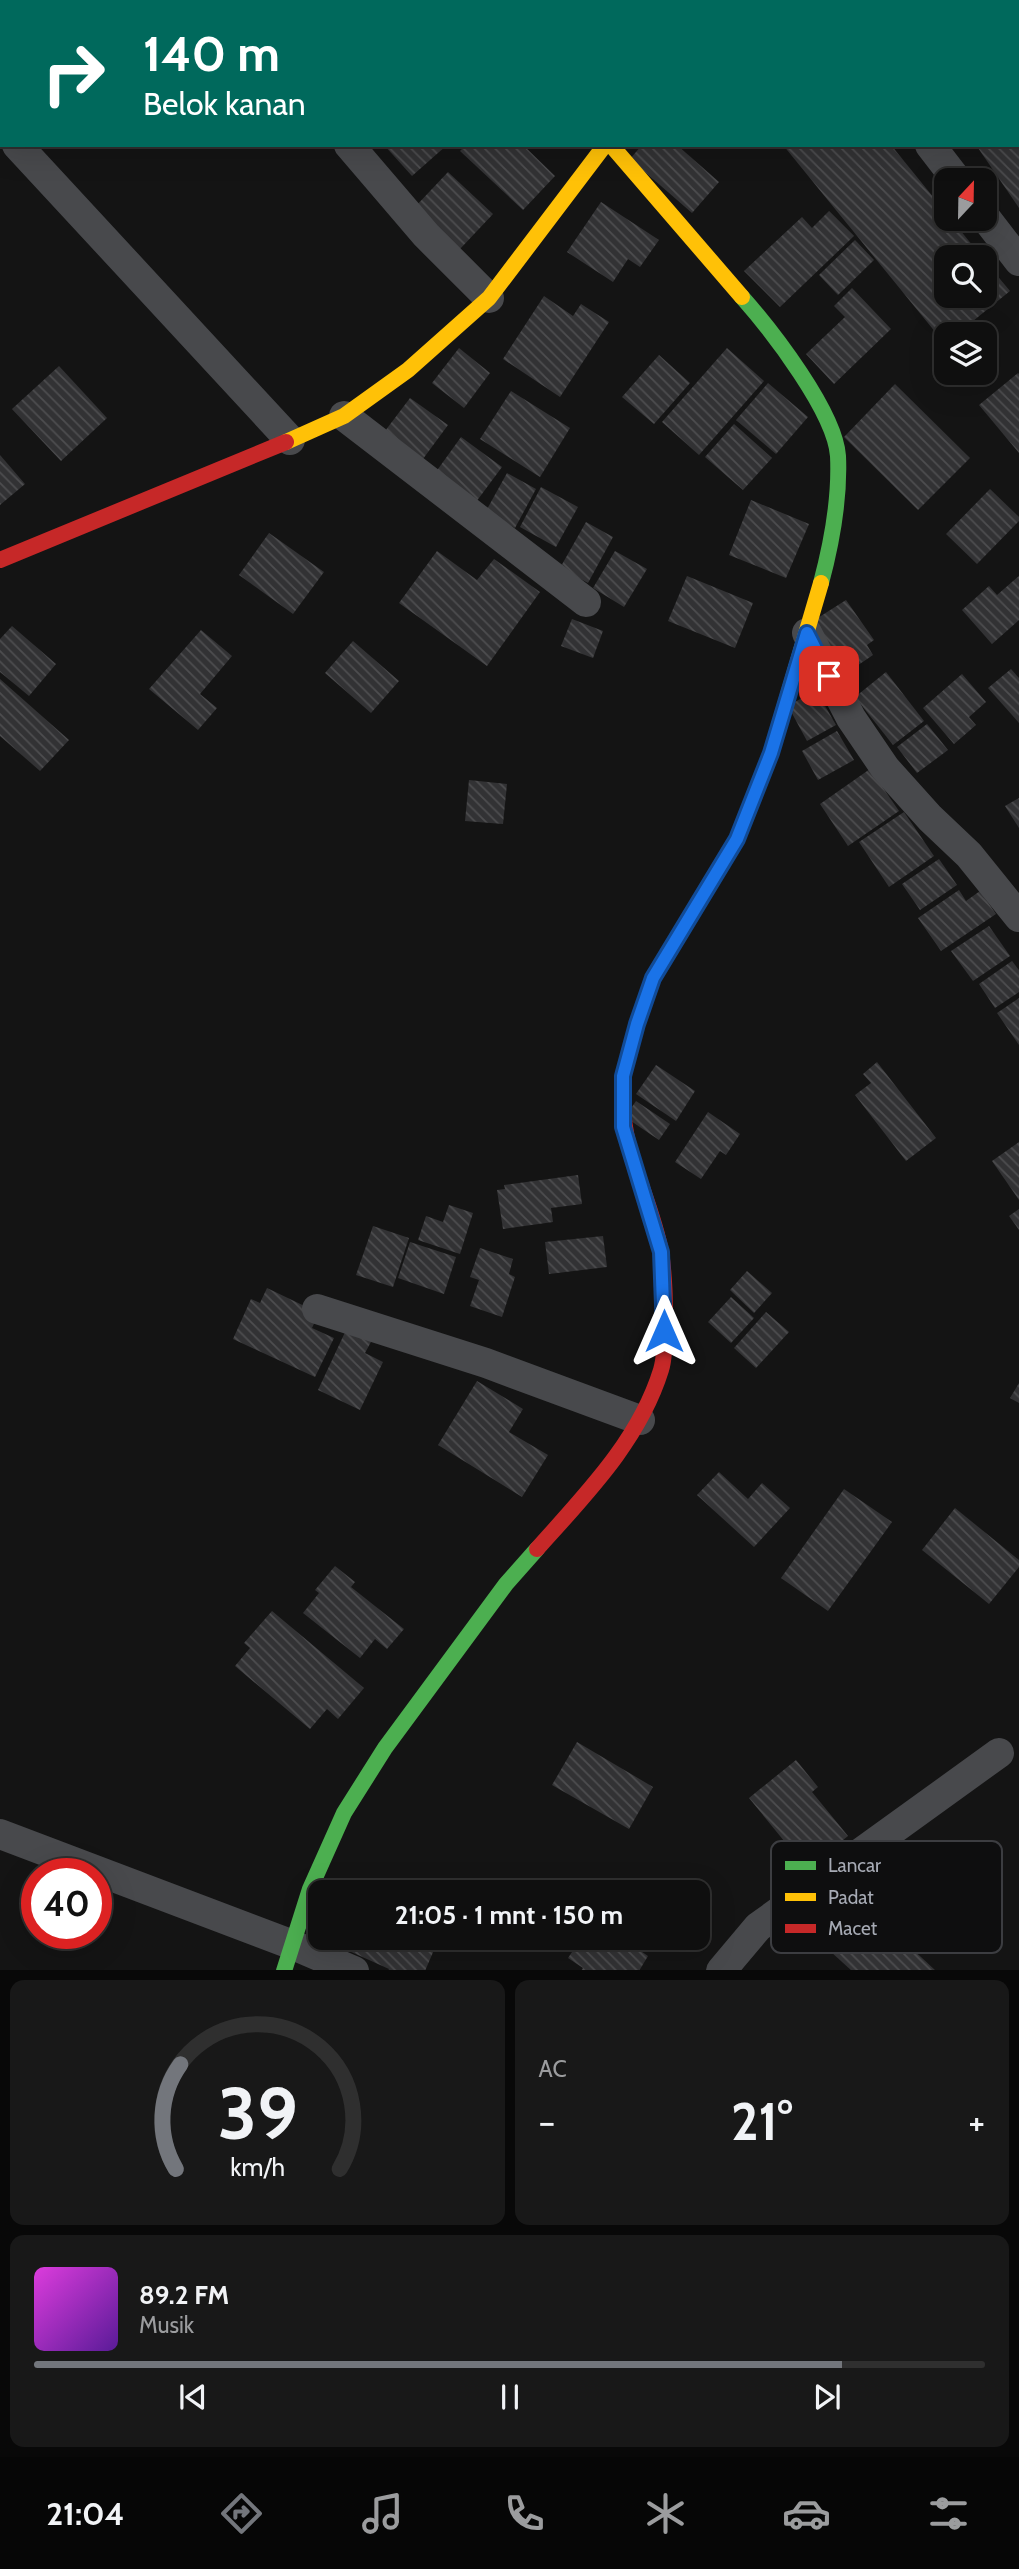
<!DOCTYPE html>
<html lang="id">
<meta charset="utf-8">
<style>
:root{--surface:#0f0f0f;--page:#181818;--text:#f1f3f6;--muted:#9b9c9e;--line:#2f2f2f;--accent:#73767c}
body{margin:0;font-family:Cabin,sans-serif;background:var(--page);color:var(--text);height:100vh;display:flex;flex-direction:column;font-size:26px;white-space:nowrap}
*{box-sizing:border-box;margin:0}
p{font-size:23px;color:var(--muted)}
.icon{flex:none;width:38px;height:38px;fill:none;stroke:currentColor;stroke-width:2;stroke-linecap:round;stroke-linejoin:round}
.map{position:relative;height:1970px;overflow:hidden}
.panel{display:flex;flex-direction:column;gap:10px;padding:10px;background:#080808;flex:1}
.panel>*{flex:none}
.guide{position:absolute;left:0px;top:0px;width:1020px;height:147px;box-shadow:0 7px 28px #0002,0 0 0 2px var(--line);background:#00695c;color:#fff;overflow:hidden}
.needle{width:46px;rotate:22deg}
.buttons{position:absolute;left:934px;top:168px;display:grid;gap:14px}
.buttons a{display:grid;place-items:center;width:63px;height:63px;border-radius:14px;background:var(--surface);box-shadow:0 7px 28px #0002,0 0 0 2px var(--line);font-size:35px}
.speed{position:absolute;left:21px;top:1858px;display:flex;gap:14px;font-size:35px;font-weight:700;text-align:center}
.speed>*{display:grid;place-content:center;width:91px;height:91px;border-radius:50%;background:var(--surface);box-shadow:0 7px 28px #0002,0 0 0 2px var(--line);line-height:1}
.speed .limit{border:10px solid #d22;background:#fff;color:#111}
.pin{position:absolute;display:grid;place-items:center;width:60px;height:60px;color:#fff;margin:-30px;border-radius:14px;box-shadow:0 4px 10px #0006}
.me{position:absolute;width:77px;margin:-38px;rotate:0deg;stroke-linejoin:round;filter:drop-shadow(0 0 5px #0008)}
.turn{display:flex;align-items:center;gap:24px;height:147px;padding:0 28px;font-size:32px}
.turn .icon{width:91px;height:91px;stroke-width:2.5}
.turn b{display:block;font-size:49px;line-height:60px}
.big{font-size:52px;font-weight:700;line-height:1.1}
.panel .card{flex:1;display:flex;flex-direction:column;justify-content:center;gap:10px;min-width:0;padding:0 24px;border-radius:14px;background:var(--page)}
.panel .dial{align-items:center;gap:0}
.dial svg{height:182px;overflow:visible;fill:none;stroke:var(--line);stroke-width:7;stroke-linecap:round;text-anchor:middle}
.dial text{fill:var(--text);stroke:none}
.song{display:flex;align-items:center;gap:21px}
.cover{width:84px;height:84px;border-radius:10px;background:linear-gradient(135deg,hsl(300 70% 55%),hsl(270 70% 35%))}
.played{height:7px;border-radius:4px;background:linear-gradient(90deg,var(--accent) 85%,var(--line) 85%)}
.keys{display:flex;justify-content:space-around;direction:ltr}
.heat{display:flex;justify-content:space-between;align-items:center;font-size:38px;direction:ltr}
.panel .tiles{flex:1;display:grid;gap:10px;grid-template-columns:1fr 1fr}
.card:last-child{grid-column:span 2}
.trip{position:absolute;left:308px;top:1880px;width:402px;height:70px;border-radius:14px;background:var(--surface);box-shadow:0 7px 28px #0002,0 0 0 2px var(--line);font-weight:700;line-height:70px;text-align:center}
.dock{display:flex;height:112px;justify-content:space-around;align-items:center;background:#060606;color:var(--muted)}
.dock .icon{width:49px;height:49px}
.dock .on{color:var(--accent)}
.dock b{font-size:32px;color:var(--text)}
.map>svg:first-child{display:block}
.building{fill:url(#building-back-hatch)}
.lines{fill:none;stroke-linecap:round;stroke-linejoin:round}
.street{stroke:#48494c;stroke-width:30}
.fast{stroke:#4caf50;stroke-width:16}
.slow{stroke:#ffc107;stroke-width:16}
.jam{stroke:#c62828;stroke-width:16}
.route-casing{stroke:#114b97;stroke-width:18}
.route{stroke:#1a73e8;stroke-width:12}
.key{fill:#0e0e0f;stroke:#3c3d41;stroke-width:2}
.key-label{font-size:19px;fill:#a6aab4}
</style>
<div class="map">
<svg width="1019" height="1971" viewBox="0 0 1019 1971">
<defs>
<pattern id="building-back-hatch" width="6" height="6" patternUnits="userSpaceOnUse" patternTransform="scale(1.75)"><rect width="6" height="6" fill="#323234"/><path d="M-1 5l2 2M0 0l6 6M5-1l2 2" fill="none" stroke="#4d4d4f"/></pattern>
</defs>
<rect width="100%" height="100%" fill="#141414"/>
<g class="building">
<path d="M384,145H447L412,176Z"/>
<path d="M466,145H523L555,176L523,210L460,151Z"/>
<path d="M642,145H677L719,182L692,213L630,159Z"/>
<path d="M783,145H891L947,214V219H951L982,257H947V296H985V261L1010,291L957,334H947L945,344Z"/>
<path d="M976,145H1019V208Z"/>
<path d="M448,172L493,214L460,249L415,207Z"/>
<path d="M601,202L659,240L640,267L628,259L613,282L567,252Z"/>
<path d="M829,211L854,236L780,307L744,271L802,217L812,228Z"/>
<path d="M855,240L874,260L838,295L819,275Z"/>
<path d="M852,288L891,329L834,384L806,354L845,317L834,306Z"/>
<path d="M544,296L573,316L581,304L609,322L560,397L503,359Z"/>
<path d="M459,348L490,373L464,408L432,383Z"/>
<path d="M727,348L764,381L699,455L662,422Z"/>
<path d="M659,355L690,383L654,424L622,397Z"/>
<path d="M59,366L107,418L61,461L12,409Z"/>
<path d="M1018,373L1019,374V453L979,405Z"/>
<path d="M768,383L808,417L776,454L736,420Z"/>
<path d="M895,384L970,458L918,510L844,437Z"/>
<path d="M511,391L570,428L540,477L480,439Z"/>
<path d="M410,398L448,425L420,463L382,435Z"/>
<path d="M734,424L772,458L743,490L705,457Z"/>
<path d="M461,437L502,467L473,506L433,476Z"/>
<path d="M0,455L25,484L0,505Z"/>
<path d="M507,473L536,489L515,528L486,511Z"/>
<path d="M541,487L578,507L556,547L520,527Z"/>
<path d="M990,489L1019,517V521L977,564L946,534Z"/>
<path d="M751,500L809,524L786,578L729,555Z"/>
<path d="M586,522L613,537L588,583L560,568Z"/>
<path d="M269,533L324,572L293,614L239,575Z"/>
<path d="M437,551L477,580L494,559L540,592L487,666L399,603Z"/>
<path d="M615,551L647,569L624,607L593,588Z"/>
<path d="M687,576L753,603L735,648L668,621Z"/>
<path d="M1019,576V620L992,644L962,610L989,586L997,595Z"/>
<path d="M846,600L874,640L867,645L873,655L848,672L813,621Z"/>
<path d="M572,619L603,631L593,658L561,646Z"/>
<path d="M12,626L56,664L29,696L0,672V639Z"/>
<path d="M201,630L232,656L200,694L217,708L198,730L149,689Z"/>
<path d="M353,641L399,681L371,713L325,673Z"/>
<path d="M1011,669L1019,678V723L988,688Z"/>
<path d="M886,672L924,721L893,745L855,697Z"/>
<path d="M962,674L986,702L969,717L976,725L954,744L923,708Z"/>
<path d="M0,679L69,740L40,771L0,736Z"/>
<path d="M816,690L836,725L807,741L788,706Z"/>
<path d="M927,724L948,750L917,773L897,747Z"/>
<path d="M837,731L854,760L818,780L802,751Z"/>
<path d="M870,769L899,811L848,846L820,804Z"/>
<path d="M469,780L507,784L503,824L465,821Z"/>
<path d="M1019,798V828L1005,806Z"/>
<path d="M904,812L934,856L889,887L859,842Z"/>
<path d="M939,859L957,885L920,910L902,884Z"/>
<path d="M959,890L966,901L980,891L996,914L941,951L918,918Z"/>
<path d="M989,926L1010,956L973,981L951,951Z"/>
<path d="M1012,961L1019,970V992L995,1008L979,984Z"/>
<path d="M1019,998V1045L997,1013Z"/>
<path d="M877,1062L936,1138L906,1161L855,1095L871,1083L863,1074Z"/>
<path d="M656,1065L695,1091L676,1121L636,1094Z"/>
<path d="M636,1101L670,1124L659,1140L625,1117Z"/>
<path d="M708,1112L740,1134L726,1155L720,1151L701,1179L675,1162Z"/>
<path d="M1019,1142V1200L992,1161Z"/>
<path d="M578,1175L582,1204L551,1208L553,1222L503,1229L497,1190L505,1189L504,1185Z"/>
<path d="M449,1205L473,1213L460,1254L418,1240L426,1216L443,1222Z"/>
<path d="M1019,1209V1230L1009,1216Z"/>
<path d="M373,1226L409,1238L393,1287L356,1275Z"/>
<path d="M603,1236L607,1267L549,1274L545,1242Z"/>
<path d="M410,1242L456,1257L444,1294L398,1278Z"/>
<path d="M480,1248L513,1259L509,1274L515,1277L502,1317L470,1306L479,1280L470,1277Z"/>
<path d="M747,1271L772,1293L754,1313L730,1290Z"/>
<path d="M267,1288L319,1313L312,1328L334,1338L315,1377L233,1339L251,1299L260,1303Z"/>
<path d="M731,1297L754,1318L731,1343L708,1322Z"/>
<path d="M766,1312L789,1332L756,1368L734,1348Z"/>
<path d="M347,1328L372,1340L365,1353L383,1362L360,1410L318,1390Z"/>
<path d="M477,1381L523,1409L509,1432L548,1455L522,1497L438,1445Z"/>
<path d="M1019,1383V1403L1010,1398Z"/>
<path d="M719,1472L748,1499L762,1483L790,1508L754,1547L697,1495Z"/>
<path d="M844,1489L892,1522L828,1611L781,1578Z"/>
<path d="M955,1508L1019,1560V1567L989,1604L922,1550Z"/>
<path d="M335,1566L355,1582L351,1587L404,1629L387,1649L375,1639L360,1658L303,1613L319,1593L315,1590Z"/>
<path d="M272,1611L364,1688L338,1719L327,1709L310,1729L235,1666L250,1648L244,1643Z"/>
<path d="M577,1742L653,1787L629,1829L552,1785Z"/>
<path d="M796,1760L818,1787L812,1792L848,1836L807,1869L749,1798Z"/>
<path d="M845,1889L921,1957L936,1971H852L808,1931Z"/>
<path d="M341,1937H424L437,1943L425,1971H388L389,1969L338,1946Z"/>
<path d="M582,1937H620L648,1956L639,1971H581L583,1968L568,1958Z"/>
</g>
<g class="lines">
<g class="street">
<path d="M225,0L226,2"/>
<path d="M818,0L820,2"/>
<path d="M724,2L726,0"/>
<path d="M0,127L2,129"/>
<path d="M17,145L290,440"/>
<path d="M349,145L426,235L489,298"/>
<path d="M930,145L957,180"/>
<path d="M985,217L1019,261"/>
<path d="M344,416L586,602"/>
<path d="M807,633L851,718L885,768L930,818L969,855L1019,917"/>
<path d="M317,1309L486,1363L640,1420"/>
<path d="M0,1834L293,1945L354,1971"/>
<path d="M721,1971L758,1927L999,1753"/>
</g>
<g class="fast">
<path d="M742,297C772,331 835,412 838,456C840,499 832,542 821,583"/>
<path d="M284,1971L310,1889L344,1813L385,1748L506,1584L537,1549"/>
</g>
<g class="slow">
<path d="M611,145L742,297"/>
<path d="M286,442L344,416L408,370L489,298L605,145"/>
<path d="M623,1103V1076L637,1024L653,978L737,839L771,753L821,583"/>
</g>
<g class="jam">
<path d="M0,560L286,442"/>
<path d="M537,1549C585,1495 639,1441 661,1370C668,1347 665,1277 661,1252C652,1201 623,1155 623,1103"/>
</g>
</g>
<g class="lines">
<defs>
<path id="route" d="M664,1331L661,1252L623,1127V1076L637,1024L653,978L737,839L771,753L807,633L829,676"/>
</defs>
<use href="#route" class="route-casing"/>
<use href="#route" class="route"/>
</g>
<rect x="771" y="1841" width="231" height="112" rx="10" class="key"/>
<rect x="785" y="1861" width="31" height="9" fill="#4caf50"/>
<rect x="785" y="1893" width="31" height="8" fill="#ffc107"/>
<rect x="785" y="1924" width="31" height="9" fill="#c62828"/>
<g class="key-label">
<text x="828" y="1872">Lancar</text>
<text x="828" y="1904">Padat</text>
<text x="828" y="1935">Macet</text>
</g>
</svg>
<div class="buttons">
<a><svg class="needle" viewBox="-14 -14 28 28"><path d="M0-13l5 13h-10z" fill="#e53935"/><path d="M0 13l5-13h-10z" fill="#9b9c9e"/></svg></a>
<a><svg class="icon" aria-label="search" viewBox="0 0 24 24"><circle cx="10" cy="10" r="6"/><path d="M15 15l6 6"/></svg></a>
<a><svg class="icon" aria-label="layers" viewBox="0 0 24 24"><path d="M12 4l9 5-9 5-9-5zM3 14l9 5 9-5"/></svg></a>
</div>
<div class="speed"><div class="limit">40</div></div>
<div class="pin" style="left:829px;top:676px;background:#d93025"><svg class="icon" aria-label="arrive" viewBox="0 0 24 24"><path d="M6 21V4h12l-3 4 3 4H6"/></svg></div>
<svg class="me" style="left:664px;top:1331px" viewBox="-20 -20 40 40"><path d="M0-17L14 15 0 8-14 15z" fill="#1a73e8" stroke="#fff" stroke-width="4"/></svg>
<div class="trip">21:05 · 1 mnt · 150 m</div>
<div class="guide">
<div class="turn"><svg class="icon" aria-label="right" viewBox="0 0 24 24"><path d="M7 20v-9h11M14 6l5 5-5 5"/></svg><div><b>140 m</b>Belok kanan</div></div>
</div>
</div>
<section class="panel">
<div class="tiles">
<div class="card dial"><svg viewBox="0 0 100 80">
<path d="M14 69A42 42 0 1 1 86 69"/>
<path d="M14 69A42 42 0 0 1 16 23" stroke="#73767c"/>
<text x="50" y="56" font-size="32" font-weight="700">39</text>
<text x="50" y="72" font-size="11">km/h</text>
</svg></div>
<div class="card"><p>AC</p>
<div class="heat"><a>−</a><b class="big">21°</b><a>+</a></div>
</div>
<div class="card">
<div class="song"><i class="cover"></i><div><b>89.2 FM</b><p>Musik</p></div></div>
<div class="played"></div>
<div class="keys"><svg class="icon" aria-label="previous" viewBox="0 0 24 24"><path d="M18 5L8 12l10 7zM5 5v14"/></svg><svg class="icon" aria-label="pause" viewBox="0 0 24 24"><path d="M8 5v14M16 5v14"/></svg><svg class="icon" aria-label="next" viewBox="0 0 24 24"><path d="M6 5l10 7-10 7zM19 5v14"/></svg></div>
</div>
</div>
</section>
<nav class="dock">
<b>21:04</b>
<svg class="icon on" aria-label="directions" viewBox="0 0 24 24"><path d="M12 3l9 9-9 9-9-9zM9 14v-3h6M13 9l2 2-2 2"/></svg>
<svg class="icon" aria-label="music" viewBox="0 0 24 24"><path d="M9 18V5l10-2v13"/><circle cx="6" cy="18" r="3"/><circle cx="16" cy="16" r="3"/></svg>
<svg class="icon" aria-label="phone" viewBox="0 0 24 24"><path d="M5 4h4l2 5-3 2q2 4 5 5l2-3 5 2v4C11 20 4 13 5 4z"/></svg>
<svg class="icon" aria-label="climate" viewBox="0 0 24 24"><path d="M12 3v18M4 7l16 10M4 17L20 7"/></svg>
<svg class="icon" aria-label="car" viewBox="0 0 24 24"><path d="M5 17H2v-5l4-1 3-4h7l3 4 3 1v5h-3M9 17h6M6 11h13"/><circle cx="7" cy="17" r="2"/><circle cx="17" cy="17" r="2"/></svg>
<svg class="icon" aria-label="filters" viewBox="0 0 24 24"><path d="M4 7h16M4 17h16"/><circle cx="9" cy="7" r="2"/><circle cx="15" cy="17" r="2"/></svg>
</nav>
